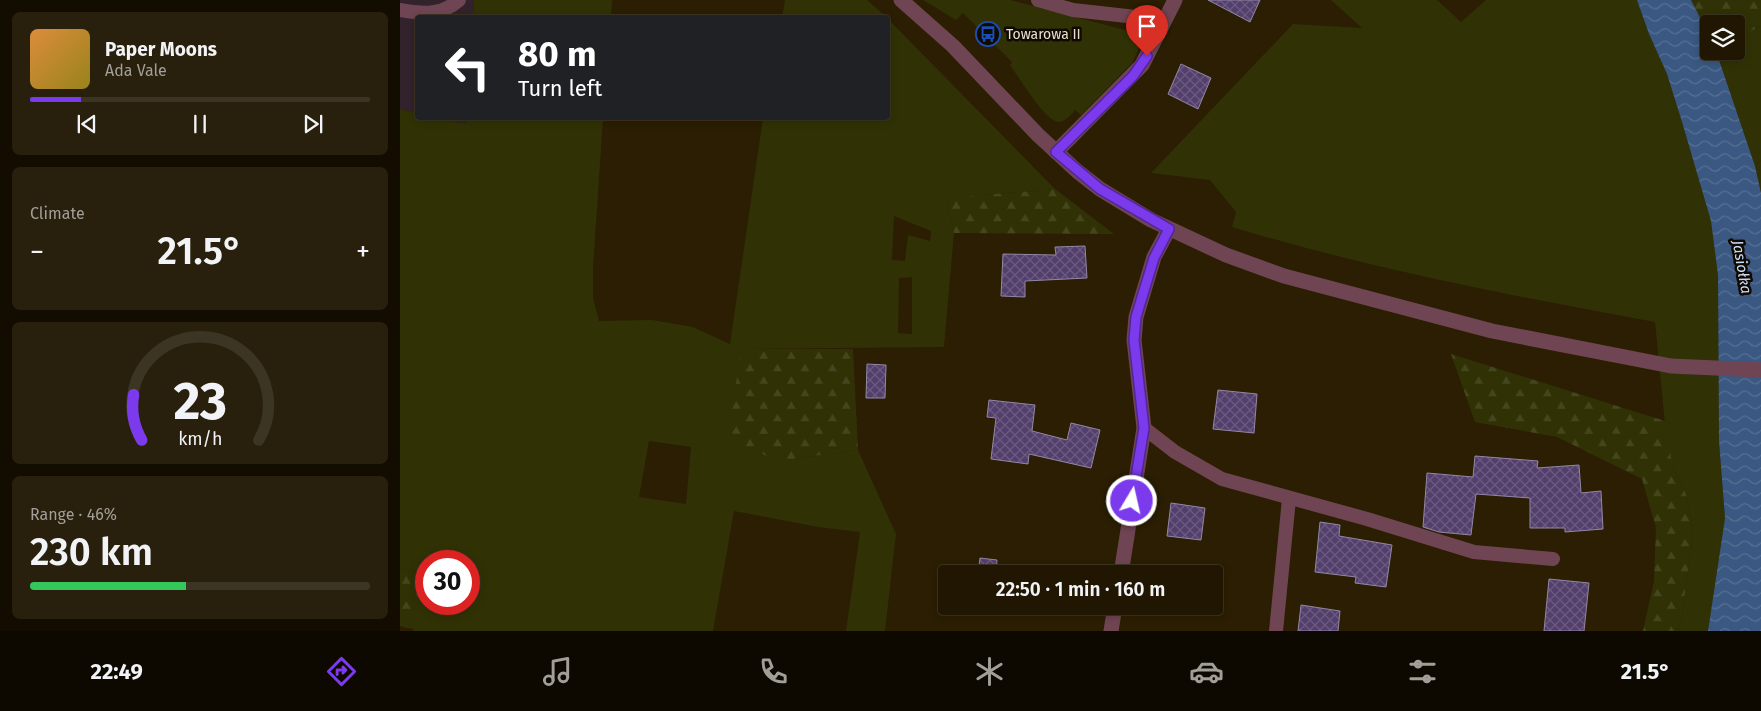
<!DOCTYPE html>
<meta charset="utf-8">
<style>
:root{--surface:#201602;--page:#281f0c;--text:#f1f3f6;--muted:#a29f99;--line:#3d3524;--accent:#7c3aed}
body{margin:0;font-family:"Fira Sans",sans-serif;background:var(--page);color:var(--text);height:100vh;display:flex;flex-direction:column;font-size:19px;white-space:nowrap}
*{box-sizing:border-box;margin:0}
p{font-size:16px;color:var(--muted)}
.icon{flex:none;width:28px;height:28px;fill:none;stroke:currentColor;stroke-width:2;stroke-linecap:round;stroke-linejoin:round}
.map{position:relative;flex:1;overflow:hidden}
.sheet{display:flex;flex-direction:column;gap:12px;padding:12px;background:#120c01;width:400px}
.sheet>*{flex:none}
.banner{position:absolute;left:15px;top:15px;width:475px;height:105px;border-radius:5px;box-shadow:0 2px 8px #0003,0 0 0 1px var(--line);background:#202124;color:#fff;overflow:hidden}
.buttons{position:absolute;left:1300px;top:15px;display:grid;gap:10px}
.buttons a{display:grid;place-items:center;width:45px;height:45px;border-radius:5px;background:var(--surface);box-shadow:0 2px 8px #0003,0 0 0 1px var(--line);font-size:25px}
.speed{position:absolute;left:15px;top:550px;display:flex;gap:10px;font-size:25px;font-weight:700;text-align:center}
.speed>*{display:grid;place-content:center;width:65px;height:65px;border-radius:50%;background:var(--surface);box-shadow:0 2px 8px #0003,0 0 0 1px var(--line);line-height:1}
.speed .limit{border:8px solid #d22;background:#fff;color:#111}
.pin{position:absolute;display:grid;place-items:center;width:42px;height:42px;color:#fff;margin:-51px -21px;border-radius:50% 50% 50% 0;rotate:-45deg;box-shadow:0 0 5px #0007}
.pin .icon{rotate:45deg}
.me{position:absolute;width:55px;margin:-28px;rotate:9deg;stroke-linejoin:round;filter:drop-shadow(0 0 4px #0008)}
.turn{display:flex;align-items:center;gap:18px;height:105px;padding:0 20px;font-size:22px}
.turn .icon{width:65px;height:65px;stroke-width:2.5}
.turn b{display:block;font-size:35px;line-height:42px}
.big{font-size:38px;font-weight:600;line-height:1.1}
.sheet .card{flex:1;display:flex;flex-direction:column;justify-content:center;gap:8px;min-width:0;padding:0 18px;border-radius:8px;background:var(--page)}
.sheet .dial{align-items:center;gap:0}
.dial svg{height:130px;overflow:visible;fill:none;stroke:var(--line);stroke-width:7;stroke-linecap:round;text-anchor:middle}
.dial text{fill:var(--text);stroke:none}
.song{display:flex;align-items:center;gap:15px}
.cover{width:60px;height:60px;border-radius:8px;background:linear-gradient(135deg,hsl(30 70% 55%),hsl(50 70% 35%))}
.played{height:5px;border-radius:2px;background:linear-gradient(90deg,var(--accent) 15%,var(--line) 15%)}
.keys{display:flex;justify-content:space-around;direction:ltr}
.heat{display:flex;justify-content:space-between;align-items:center;font-size:28px;direction:ltr}
.charge{height:8px;border-radius:4px;background:linear-gradient(90deg,#34c759 46%,var(--line) 0)}
.trip{position:absolute;left:538px;top:565px;width:285px;height:50px;border-radius:5px;background:var(--surface);box-shadow:0 2px 8px #0003,0 0 0 1px var(--line);font-weight:600;line-height:50px;text-align:center}
.dock{display:flex;height:80px;justify-content:space-around;align-items:center;background:#0d0901;color:var(--muted)}
.dock .icon{width:35px;height:35px}
.dock .current{color:var(--accent)}
.dock b{font-size:22px;color:var(--text)}
main{display:flex;flex:1;min-height:0}
.map>svg:first-child{display:block}
.industrial{fill:#32222b}
.grass{fill:#303205;fill-rule:evenodd}
.forest{fill:url(#forest-firs)}
.water{fill:url(#water-waves)}
.building{fill:url(#building-cross-hatch);stroke:#9387a6}
.lines{fill:none;stroke-linecap:round;stroke-linejoin:round}
.lane{stroke:#704553;stroke-width:14}
.street{stroke:#704553;stroke-width:15}
.route-casing{stroke:#51269a;stroke-width:12}
.route{stroke:#7c3aed;stroke-width:9}
.labels{text-anchor:middle;dominant-baseline:central;stroke-width:5;stroke-linejoin:round;paint-order:stroke}
.poi-label{font-size:14px;fill:#e8dfcf;stroke:#0f0901;text-anchor:start}
.water-label{font-size:15px;font-style:italic;fill:#caddf8;stroke:#0f0901}
</style>
<main>
<section class="sheet">
<div class="card">
<div class="song"><i class="cover"></i><div><b>Paper Moons</b><p>Ada Vale</p></div></div>
<div class="played"></div>
<div class="keys"><svg class="icon" aria-label="previous" viewBox="0 0 24 24"><path d="M18 5L8 12l10 7zM5 5v14"/></svg><svg class="icon" aria-label="pause" viewBox="0 0 24 24"><path d="M8 5v14M16 5v14"/></svg><svg class="icon" aria-label="next" viewBox="0 0 24 24"><path d="M6 5l10 7-10 7zM19 5v14"/></svg></div>
</div>
<div class="card"><p>Climate</p>
<div class="heat"><a>−</a><b class="big">21.5°</b><a>+</a></div>
</div>
<div class="card dial"><svg viewBox="0 0 100 80">
<path d="M14 69A42 42 0 1 1 86 69"/>
<path d="M14 69A42 42 0 0 1 9 41" stroke="#7c3aed"/>
<text x="50" y="56" font-size="32" font-weight="700">23</text>
<text x="50" y="72" font-size="11">km/h</text>
</svg></div>
<div class="card"><p>Range · 46%</p><b class="big">230 km</b><div class="charge"></div></div>
</section>
<div class="map">
<svg width="1361" height="631" viewBox="0 0 1361 631">
<defs>
<pattern id="forest-firs" width="22" height="20" patternUnits="userSpaceOnUse" patternTransform="scale(1.25)"><rect width="22" height="20" fill="#303205"/><path d="M5 1l3.5 6h-7zM16 11l3.5 6h-7z" fill="#44461d"/></pattern>
<pattern id="water-waves" width="16" height="10" patternUnits="userSpaceOnUse" patternTransform="scale(1.25)"><rect width="16" height="10" fill="#3a5881"/><path d="M0 5q4-4 8 0t8 0" fill="none" stroke="#567092"/></pattern>
<pattern id="building-cross-hatch" width="8" height="8" patternUnits="userSpaceOnUse" patternTransform="scale(1.25)"><rect width="8" height="8" fill="#533f6c"/><path d="M0 0l8 8M0 8l8-8" fill="none" stroke="#6c5a80"/></pattern>
</defs>
<rect width="100%" height="100%" fill="#2b1e02"/>
<g class="industrial">
<path d="M0,0H74L73,17L18,18L17,113L0,109Z"/>
<path d="M36,118H67L66,125Z"/>
</g>
<g class="grass">
<path d="M74,0H212L211,17H73Z"/>
<path d="M385,0H467L486,17H382Z"/>
<path d="M523,0H610L725,30L735,36L739,48L732,63L681,115L675,110C671,115 666,121 659,122C646,123 618,76 610,65L612,62L563,13L556,20Z"/>
<path d="M931,0H1037L1061,22L1086,0H1237L1249,34L1267,74L1282,122L1311,221L1318,275L1319,441L1325,518L1308,631H1278L1282,615L1293,535L1286,494L1273,470L1267,444L1255,322C1113,296 971,269 832,227L836,212L810,180L751,173L893,24L962,28Z"/>
<path d="M488,19L655,189L546,198L554,233L544,347L341,349L378,461L458,450L496,534L485,631H446L460,532L418,527L334,511L313,631H13L24,573L0,568V109L17,113L18,118H36L66,124L67,118H203L193,268V298L199,321L252,320L293,327L330,344L363,118H488ZM494,216L531,231L530,241L508,235L505,261L492,260ZM512,277V334L498,333L499,278ZM249,441L291,447L286,504L239,497ZM26,561H69V604H26Z"/>
<path d="M1361,26V160L1355,166L1316,51H1336V39Z"/>
</g>
<g class="forest">
<path d="M1291,0H1361V26L1336,39V24H1309V35Z"/>
<path d="M1361,160V193L1355,166Z"/>
<path d="M655,189L714,234L554,233L546,198Z"/>
<path d="M341,349H453L458,450L378,461L328,439Z"/>
<path d="M1051,354L1265,421L1273,470L1286,494L1293,535L1282,615L1278,631H1243L1254,581L1256,528L1242,479L1157,437L1075,422Z"/>
<path d="M0,568L24,573L14,629L0,626Z"/>
</g>
<path class="water" d="M1237,0H1291L1309,35V51H1316L1355,166L1361,193V631H1308L1325,518L1319,441L1318,275L1311,221L1282,122L1267,74L1249,34Z"/>
<g class="building">
<path d="M808,0H860L850,22Z"/>
<path d="M781,64L811,78L798,109L768,94Z"/>
<path d="M685,246L687,278L625,281V297L601,296L603,254L656,255L655,247Z"/>
<path d="M467,364L486,365L485,398H466Z"/>
<path d="M818,390L857,394L854,433L813,429Z"/>
<path d="M589,400L635,405L632,431L667,440L671,423L700,430L691,468L629,454L628,464L591,459L596,418L587,417Z"/>
<path d="M1075,456L1138,461L1137,468L1179,465L1181,493L1201,491L1203,529L1165,532V528H1130V498L1076,494L1071,535L1039,532L1023,527L1027,473L1073,477Z"/>
<path d="M771,503L805,508L801,540L767,536Z"/>
<path d="M920,522L940,525L939,536L992,545L986,587L955,583L956,577L915,572Z"/>
<path d="M580,558L597,560L596,574H578Z"/>
<path d="M630,568L659,571V574H629Z"/>
<path d="M1149,579L1189,583L1184,631H1144Z"/>
<path d="M901,605L940,611L938,631H898Z"/>
</g>
<g class="lines">
<g class="lane">
<path d="M638,0L673,10L736,17L762,27"/>
<path d="M0,10C22,14 41,16 59,0"/>
<path d="M744,428L775,452L822,479L967,519L1074,552L1153,559"/>
<path d="M876,631L889,499"/>
</g>
<g class="street">
<path d="M501,0L553,46L638,135L677,171L700,189L751,220L826,255L884,276L1092,331L1271,366L1361,370"/>
<path d="M656,152L742,65L775,0"/>
<path d="M721,574L744,428L734,340L736,317L754,257L769,229"/>
<path d="M711,631L715,606"/>
</g>
</g>
<g class="lines">
<defs>
<path id="route" d="M732,501L744,428L734,340L736,317L754,258L769,229L700,189L656,152L733,76L747,56"/>
</defs>
<use href="#route" class="route-casing"/>
<use href="#route" class="route"/>
</g>
<defs>
<symbol id="bus-ring" viewBox="-11 -11 22 22"><circle r="9.5" fill="#0f0901" stroke="#1a4fb4" stroke-width="1.5"/><path d="M-5-6H5V4H4V6H2V4H-2V6H-4V4H-5ZM-3.5-4V0h7V-4ZM-3.5 1.2v1.5H-2V1.2ZM2 1.2v1.5H3.5V1.2Z" fill="#1a4fb4"/></symbol>
</defs>
<g fill-rule="evenodd">
<use href="#bus-ring" x="574" y="20" width="28" height="28"/>
</g>
<g class="labels">
<g class="poi-label">
<text x="606" y="34">Towarowa II</text>
</g>
<g class="water-label">
<text transform="translate(1342 267) rotate(80)">Jasiołka</text>
</g>
</g>
</svg>
<div class="buttons">
<a><svg class="icon" aria-label="layers" viewBox="0 0 24 24"><path d="M12 4l9 5-9 5-9-5zM3 14l9 5 9-5"/></svg></a>
</div>
<div class="speed"><div class="limit">30</div></div>
<div class="pin" style="left:747px;top:56px;background:#d93025"><svg class="icon" aria-label="arrive" viewBox="0 0 24 24"><path d="M6 21V4h12l-3 4 3 4H6"/></svg></div>
<svg class="me" style="left:732px;top:501px" viewBox="-20 -20 40 40"><circle r="17" fill="#7c3aed" stroke="#fff" stroke-width="3"/><path d="M0-11L8 9 0 5-8 9z" fill="#fff"/></svg>
<div class="trip">22:50 · 1 min · 160 m</div>
<div class="banner">
<div class="turn"><svg class="icon" aria-label="left" viewBox="0 0 24 24"><path d="M17 20v-9H6M10 6l-5 5 5 5"/></svg><div><b>80 m</b>Turn left</div></div>
</div>
</div>
</main>
<nav class="dock">
<b>22:49</b>
<svg class="icon current" aria-label="directions" viewBox="0 0 24 24"><path d="M12 3l9 9-9 9-9-9zM9 14v-3h6M13 9l2 2-2 2"/></svg>
<svg class="icon" aria-label="music" viewBox="0 0 24 24"><path d="M9 18V5l10-2v13"/><circle cx="6" cy="18" r="3"/><circle cx="16" cy="16" r="3"/></svg>
<svg class="icon" aria-label="phone" viewBox="0 0 24 24"><path d="M5 4h4l2 5-3 2q2 4 5 5l2-3 5 2v4C11 20 4 13 5 4z"/></svg>
<svg class="icon" aria-label="climate" viewBox="0 0 24 24"><path d="M12 3v18M4 7l16 10M4 17L20 7"/></svg>
<svg class="icon" aria-label="car" viewBox="0 0 24 24"><path d="M5 17H2v-5l4-1 3-4h7l3 4 3 1v5h-3M9 17h6M6 11h13"/><circle cx="7" cy="17" r="2"/><circle cx="17" cy="17" r="2"/></svg>
<svg class="icon" aria-label="filters" viewBox="0 0 24 24"><path d="M4 7h16M4 17h16"/><circle cx="9" cy="7" r="2"/><circle cx="15" cy="17" r="2"/></svg>
<b>21.5°</b>
</nav>
